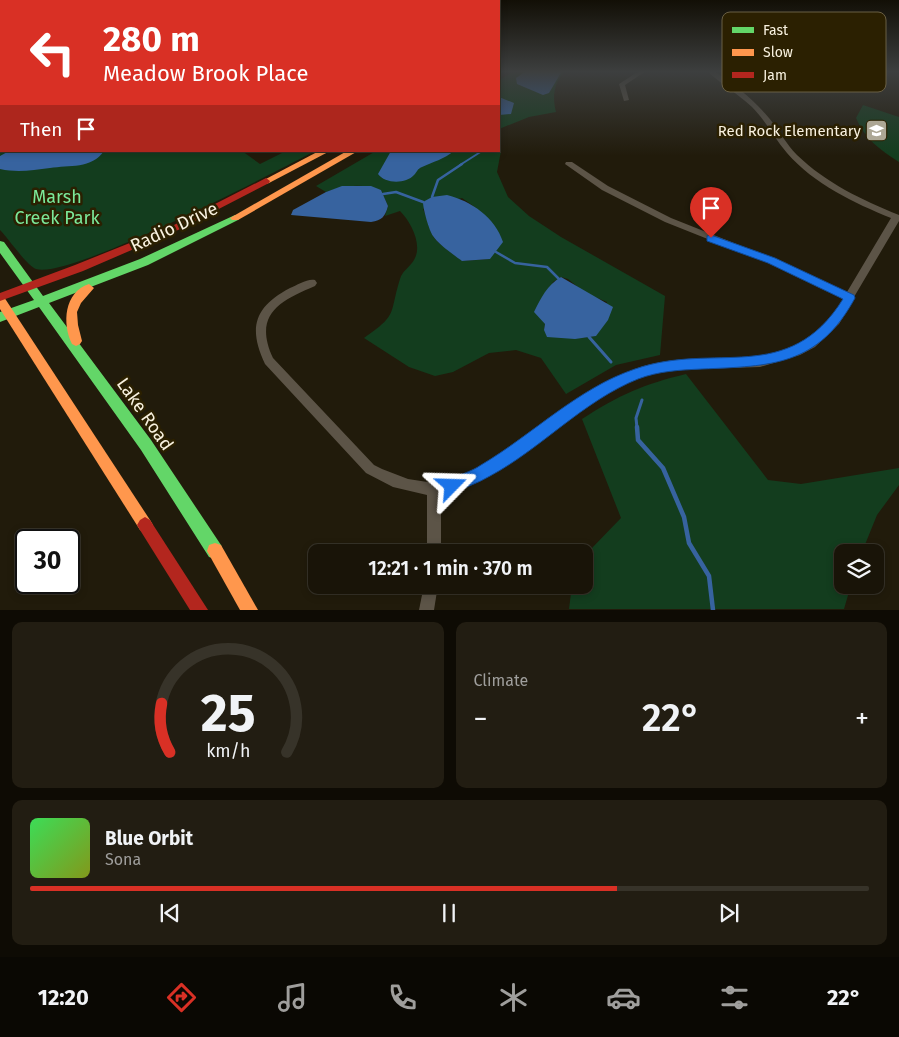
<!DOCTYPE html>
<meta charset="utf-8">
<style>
:root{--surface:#191408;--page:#221d12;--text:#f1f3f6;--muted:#9f9e9c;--line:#373329;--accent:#d93025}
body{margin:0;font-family:"Fira Sans",sans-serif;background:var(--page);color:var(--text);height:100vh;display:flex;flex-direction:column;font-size:19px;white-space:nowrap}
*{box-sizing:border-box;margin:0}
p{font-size:16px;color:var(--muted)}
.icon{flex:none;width:28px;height:28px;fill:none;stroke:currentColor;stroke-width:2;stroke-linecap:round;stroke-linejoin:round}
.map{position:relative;height:610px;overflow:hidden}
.details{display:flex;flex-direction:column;gap:12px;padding:12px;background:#0e0b04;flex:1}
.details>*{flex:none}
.banner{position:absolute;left:0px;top:0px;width:500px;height:152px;box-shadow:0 2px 8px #0003,0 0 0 1px var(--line);background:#d93025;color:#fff;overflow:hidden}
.tools{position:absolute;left:834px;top:544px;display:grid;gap:10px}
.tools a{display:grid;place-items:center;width:50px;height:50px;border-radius:10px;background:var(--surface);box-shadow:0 2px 8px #0003,0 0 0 1px var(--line);font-size:25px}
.speed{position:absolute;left:15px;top:529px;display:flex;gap:10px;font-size:25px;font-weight:700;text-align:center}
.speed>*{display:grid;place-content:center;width:65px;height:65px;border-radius:50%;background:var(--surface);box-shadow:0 2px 8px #0003,0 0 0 1px var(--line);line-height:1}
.speed .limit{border:2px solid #111;border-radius:8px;background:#fff;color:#111}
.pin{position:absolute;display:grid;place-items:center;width:42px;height:42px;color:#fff;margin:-51px -21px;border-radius:50% 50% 50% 0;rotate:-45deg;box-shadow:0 0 5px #0007}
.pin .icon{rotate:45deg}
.me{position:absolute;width:55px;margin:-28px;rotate:68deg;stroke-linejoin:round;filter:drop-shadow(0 0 4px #0008)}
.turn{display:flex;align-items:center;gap:18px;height:105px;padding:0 20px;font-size:22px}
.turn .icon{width:65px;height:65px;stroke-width:2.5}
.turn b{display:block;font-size:35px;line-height:42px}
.then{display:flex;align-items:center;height:48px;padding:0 20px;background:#0003;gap:10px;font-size:19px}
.big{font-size:38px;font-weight:600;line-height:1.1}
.details .widget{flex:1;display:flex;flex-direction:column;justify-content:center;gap:8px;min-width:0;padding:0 18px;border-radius:10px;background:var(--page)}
.details .dial{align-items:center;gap:0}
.dial svg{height:130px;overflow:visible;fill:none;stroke:var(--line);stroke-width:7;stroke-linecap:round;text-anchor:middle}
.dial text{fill:var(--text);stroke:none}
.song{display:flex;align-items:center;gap:15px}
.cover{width:60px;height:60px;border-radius:8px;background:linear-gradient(135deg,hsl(130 70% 55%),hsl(70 70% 35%))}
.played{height:5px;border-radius:2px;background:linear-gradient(90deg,var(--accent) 70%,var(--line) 70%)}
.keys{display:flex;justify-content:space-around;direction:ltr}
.heat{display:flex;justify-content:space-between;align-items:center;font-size:28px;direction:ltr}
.details .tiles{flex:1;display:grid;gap:12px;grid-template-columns:1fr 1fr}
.widget:last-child{grid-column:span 2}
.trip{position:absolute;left:308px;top:544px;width:285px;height:50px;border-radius:10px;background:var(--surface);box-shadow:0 2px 8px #0003,0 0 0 1px var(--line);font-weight:600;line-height:50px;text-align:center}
.tabs{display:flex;height:80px;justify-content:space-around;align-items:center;background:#0a0803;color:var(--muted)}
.tabs .icon{width:35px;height:35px}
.tabs .current{color:var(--accent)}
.tabs b{font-size:22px;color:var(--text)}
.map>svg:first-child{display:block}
.green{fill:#133d1e;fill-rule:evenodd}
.water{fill:#37639f}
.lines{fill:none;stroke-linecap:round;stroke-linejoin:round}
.stream-far3{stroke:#37639f;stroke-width:2}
.stream-far2{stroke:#37639f;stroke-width:2.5}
.stream-far1{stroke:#37639f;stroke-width:3}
.stream{stroke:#37639f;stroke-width:4.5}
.street{fill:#5c5447;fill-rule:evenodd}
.fast{fill:#63d668;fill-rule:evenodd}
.slow{fill:#ff974d;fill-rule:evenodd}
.jam{fill:#b3261e;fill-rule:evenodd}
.route{fill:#1a73e8;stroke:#114b97}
.labels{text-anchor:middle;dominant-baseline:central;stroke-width:5;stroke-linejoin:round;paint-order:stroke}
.far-poi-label{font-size:15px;fill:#f9f2e0;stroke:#2b2001;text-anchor:end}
.park-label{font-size:18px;fill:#7be99a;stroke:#2b2001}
.street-label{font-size:18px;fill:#f9f2e0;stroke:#2b2001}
.key{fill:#2b2001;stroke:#695f44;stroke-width:1}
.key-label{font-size:14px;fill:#f9f2e0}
</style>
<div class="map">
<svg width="899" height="610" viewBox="0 0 899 610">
<rect width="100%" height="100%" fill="#211b0b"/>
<g class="green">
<path d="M515,71H565C554,83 552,96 556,112L529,117L499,129V80Z"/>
<path d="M863,105L899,117V162C880,150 865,139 856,118Z"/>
<path d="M0,141L1,151H242L260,164L286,151H315C275,172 69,280 36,269C27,266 8,238 0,230Z"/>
<path d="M499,148L501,151L497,172L508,197L529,216L561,237L665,296L660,355L616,365L566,394L541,358L516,350L489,353L453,372L435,376L409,367L364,338C399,314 389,314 400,279C402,271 410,267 414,260C423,245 411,222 400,211L385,216L388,206L381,190C362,183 344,185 326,192L316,186L376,151H499ZM462,198C494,219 488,223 490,259L463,261C455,256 436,242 433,236C429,228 427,217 423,209ZM561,277L568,279L585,293L607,302L595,336C576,339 561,340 544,330L545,324L540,317L553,282Z"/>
<path d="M686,374L768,480L801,484L899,468V485L877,515L862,552H842V585H851L844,609H569L572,585H584V561L592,548L621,518L582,419C619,395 644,384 686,374Z"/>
</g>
<g class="water">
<path d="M526,71H562L549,93L543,95L517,84L516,78Z"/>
<path d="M499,97L514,103L511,114L499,115Z"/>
<path d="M9,151H104C92,169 69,165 50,168C33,170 18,173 0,169V156Z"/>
<path d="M391,151H454C444,159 433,162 422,167C417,169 417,172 414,175C406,184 385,184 378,174Z"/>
<path d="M342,186H371L381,190L388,206C385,217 382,220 371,222L291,215L293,210L326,192Z"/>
<path d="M447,195C471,201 495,217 503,242L490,259L462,261C455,256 437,243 433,236C429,230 423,209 423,202L432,197Z"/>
<path d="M561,277L613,307L608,320L596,336L575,339L547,337L544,330L545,324L534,312C541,298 547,285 561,277Z"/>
</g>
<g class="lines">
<path class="stream-far3" d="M460,165L482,151"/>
<g class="stream-far2">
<path d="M383,194L396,192L423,202"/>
<path d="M432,197L438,180L462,164"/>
<path d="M496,252L515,263L547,267L559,279"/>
</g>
<g class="stream-far1">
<path d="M589,337L611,362"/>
<path d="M637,428L636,418L642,400"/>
</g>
<path class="stream" d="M637,427L638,440L663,468L684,517L689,543L709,576L713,610"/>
<g class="street">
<path d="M639,71H646L625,85L629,100L624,101L619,84Z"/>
<path d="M707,71H714C734,84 753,99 769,118C779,130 786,144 797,155C826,183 862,200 899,215V221L854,297L853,301L839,324L815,347L800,355L760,367L672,370L639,377L605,395L489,475L467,486L441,494V552H427V495L393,487L366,473L265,364C248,328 254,307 290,288C297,285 308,278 315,280L317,283L315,286C279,301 253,315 273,358L374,465L382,469L408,479L434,483L465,474L481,467C507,449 533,431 559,413C583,397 607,379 635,369C701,344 778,382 831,318C836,313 839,305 843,299L768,263L665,222L602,190L565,164L566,162H572L608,186L671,218L774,259L847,292L891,218C854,203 814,184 787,153C774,138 766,121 752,107C738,94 721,84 707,71Z"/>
<path d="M424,585H438L434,610H419Z"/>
</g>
<path class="fast" d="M235,215L240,218L238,220L148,265L49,303L151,440L221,545L223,551L221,557L215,559L209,557L141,450L39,307L0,322V312L34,300L0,253V241L4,242L43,296L140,259Z"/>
<g class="slow">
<path d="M319,151H330L269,183L266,184L262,181Z"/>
<path d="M347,151H358L238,220H232L230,218Z"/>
<path d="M89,284L94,288L81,303L77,312L78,325L82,341L80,344L76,346L72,344C62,324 64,292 89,284Z"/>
<path d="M0,296L4,297L150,520L153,525L150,530L145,533L140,530L0,309Z"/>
<path d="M215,543L221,545L258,610H240L207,551L209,545Z"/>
</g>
<g class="jam">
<path d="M266,178L270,181L269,183L178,230L83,271L0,301V293L75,265L172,226Z"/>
<path d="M145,517L150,520L208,610H190L140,530L137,525L140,520Z"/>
</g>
</g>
<linearGradient id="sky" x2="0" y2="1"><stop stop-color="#120f06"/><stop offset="0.46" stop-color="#3d3f3f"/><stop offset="1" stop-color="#3d3f3f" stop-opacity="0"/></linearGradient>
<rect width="899" height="156" fill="url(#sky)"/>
<path class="route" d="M711,235L775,258L854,295L855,298C818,366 772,366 702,369C680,370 659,371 638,379C583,401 542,448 490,476C478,483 464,488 452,493L447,491L445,486L447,480C458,475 471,472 481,465C532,435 578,388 635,369C715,341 788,387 843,299L768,263L707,241V236Z"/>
<defs>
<symbol id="school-square" viewBox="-11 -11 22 22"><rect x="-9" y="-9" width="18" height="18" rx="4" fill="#ada795" stroke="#2b2001"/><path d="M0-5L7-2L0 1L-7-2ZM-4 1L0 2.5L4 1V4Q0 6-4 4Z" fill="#fff"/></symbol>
</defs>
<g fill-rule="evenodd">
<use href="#school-square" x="864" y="118" width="25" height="25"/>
</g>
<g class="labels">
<g class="far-poi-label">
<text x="861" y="131">Red Rock Elementary</text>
</g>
<g class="park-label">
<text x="57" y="197">Marsh<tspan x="57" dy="21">Creek Park</tspan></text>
</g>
<g class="street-label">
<text transform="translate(174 227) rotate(-25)">Radio Drive</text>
<text transform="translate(145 414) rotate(55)">Lake Road</text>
</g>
</g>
<rect x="722" y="12" width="164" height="80" rx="8" class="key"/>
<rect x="732" y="27" width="22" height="6" fill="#63d668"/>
<rect x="732" y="49" width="22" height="7" fill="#ff974d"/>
<rect x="732" y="72" width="22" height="6" fill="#b3261e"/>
<g class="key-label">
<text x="763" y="35">Fast</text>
<text x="763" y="57">Slow</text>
<text x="763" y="80">Jam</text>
</g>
</svg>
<div class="tools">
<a><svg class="icon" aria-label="layers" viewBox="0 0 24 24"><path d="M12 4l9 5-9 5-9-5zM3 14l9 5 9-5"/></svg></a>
</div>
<div class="speed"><div class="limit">30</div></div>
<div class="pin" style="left:711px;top:238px;background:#d93025"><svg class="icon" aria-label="arrive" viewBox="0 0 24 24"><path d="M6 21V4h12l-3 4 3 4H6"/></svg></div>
<svg class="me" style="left:452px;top:486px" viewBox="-20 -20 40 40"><path d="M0-17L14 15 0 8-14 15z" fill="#1a73e8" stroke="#fff" stroke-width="4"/></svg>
<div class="trip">12:21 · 1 min · 370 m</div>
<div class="banner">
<div class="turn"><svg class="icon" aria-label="left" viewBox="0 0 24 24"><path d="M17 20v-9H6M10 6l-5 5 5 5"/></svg><div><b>280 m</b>Meadow Brook Place</div></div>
<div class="then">Then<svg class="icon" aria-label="arrive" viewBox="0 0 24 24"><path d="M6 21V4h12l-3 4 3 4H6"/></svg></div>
</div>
</div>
<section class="details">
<div class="tiles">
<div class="widget dial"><svg viewBox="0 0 100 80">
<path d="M14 69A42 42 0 1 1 86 69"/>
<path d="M14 69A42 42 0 0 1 9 39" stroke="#d93025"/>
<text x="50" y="56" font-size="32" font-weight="700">25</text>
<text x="50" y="72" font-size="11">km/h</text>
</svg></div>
<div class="widget"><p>Climate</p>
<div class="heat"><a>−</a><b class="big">22°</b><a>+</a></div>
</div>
<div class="widget">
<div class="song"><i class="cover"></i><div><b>Blue Orbit</b><p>Sona</p></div></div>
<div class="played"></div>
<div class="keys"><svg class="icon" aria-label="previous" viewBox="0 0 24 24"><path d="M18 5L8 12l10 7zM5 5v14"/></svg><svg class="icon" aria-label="pause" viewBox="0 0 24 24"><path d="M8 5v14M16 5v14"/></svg><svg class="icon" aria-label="next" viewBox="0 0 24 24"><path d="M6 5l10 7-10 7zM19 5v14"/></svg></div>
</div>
</div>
</section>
<nav class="tabs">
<b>12:20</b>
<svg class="icon current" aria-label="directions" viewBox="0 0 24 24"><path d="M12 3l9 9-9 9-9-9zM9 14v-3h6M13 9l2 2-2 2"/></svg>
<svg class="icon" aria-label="music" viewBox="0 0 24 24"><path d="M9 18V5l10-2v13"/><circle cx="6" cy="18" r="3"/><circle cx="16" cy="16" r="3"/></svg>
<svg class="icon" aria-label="phone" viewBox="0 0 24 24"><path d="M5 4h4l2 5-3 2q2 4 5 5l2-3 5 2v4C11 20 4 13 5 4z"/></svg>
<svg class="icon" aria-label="climate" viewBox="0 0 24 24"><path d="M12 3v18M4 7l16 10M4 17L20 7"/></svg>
<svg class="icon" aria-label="car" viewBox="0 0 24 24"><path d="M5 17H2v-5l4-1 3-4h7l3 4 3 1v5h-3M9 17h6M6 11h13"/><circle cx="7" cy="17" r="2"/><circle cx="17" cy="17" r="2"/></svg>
<svg class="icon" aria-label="filters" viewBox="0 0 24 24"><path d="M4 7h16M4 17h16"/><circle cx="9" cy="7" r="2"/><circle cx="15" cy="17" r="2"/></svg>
<b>22°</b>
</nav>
